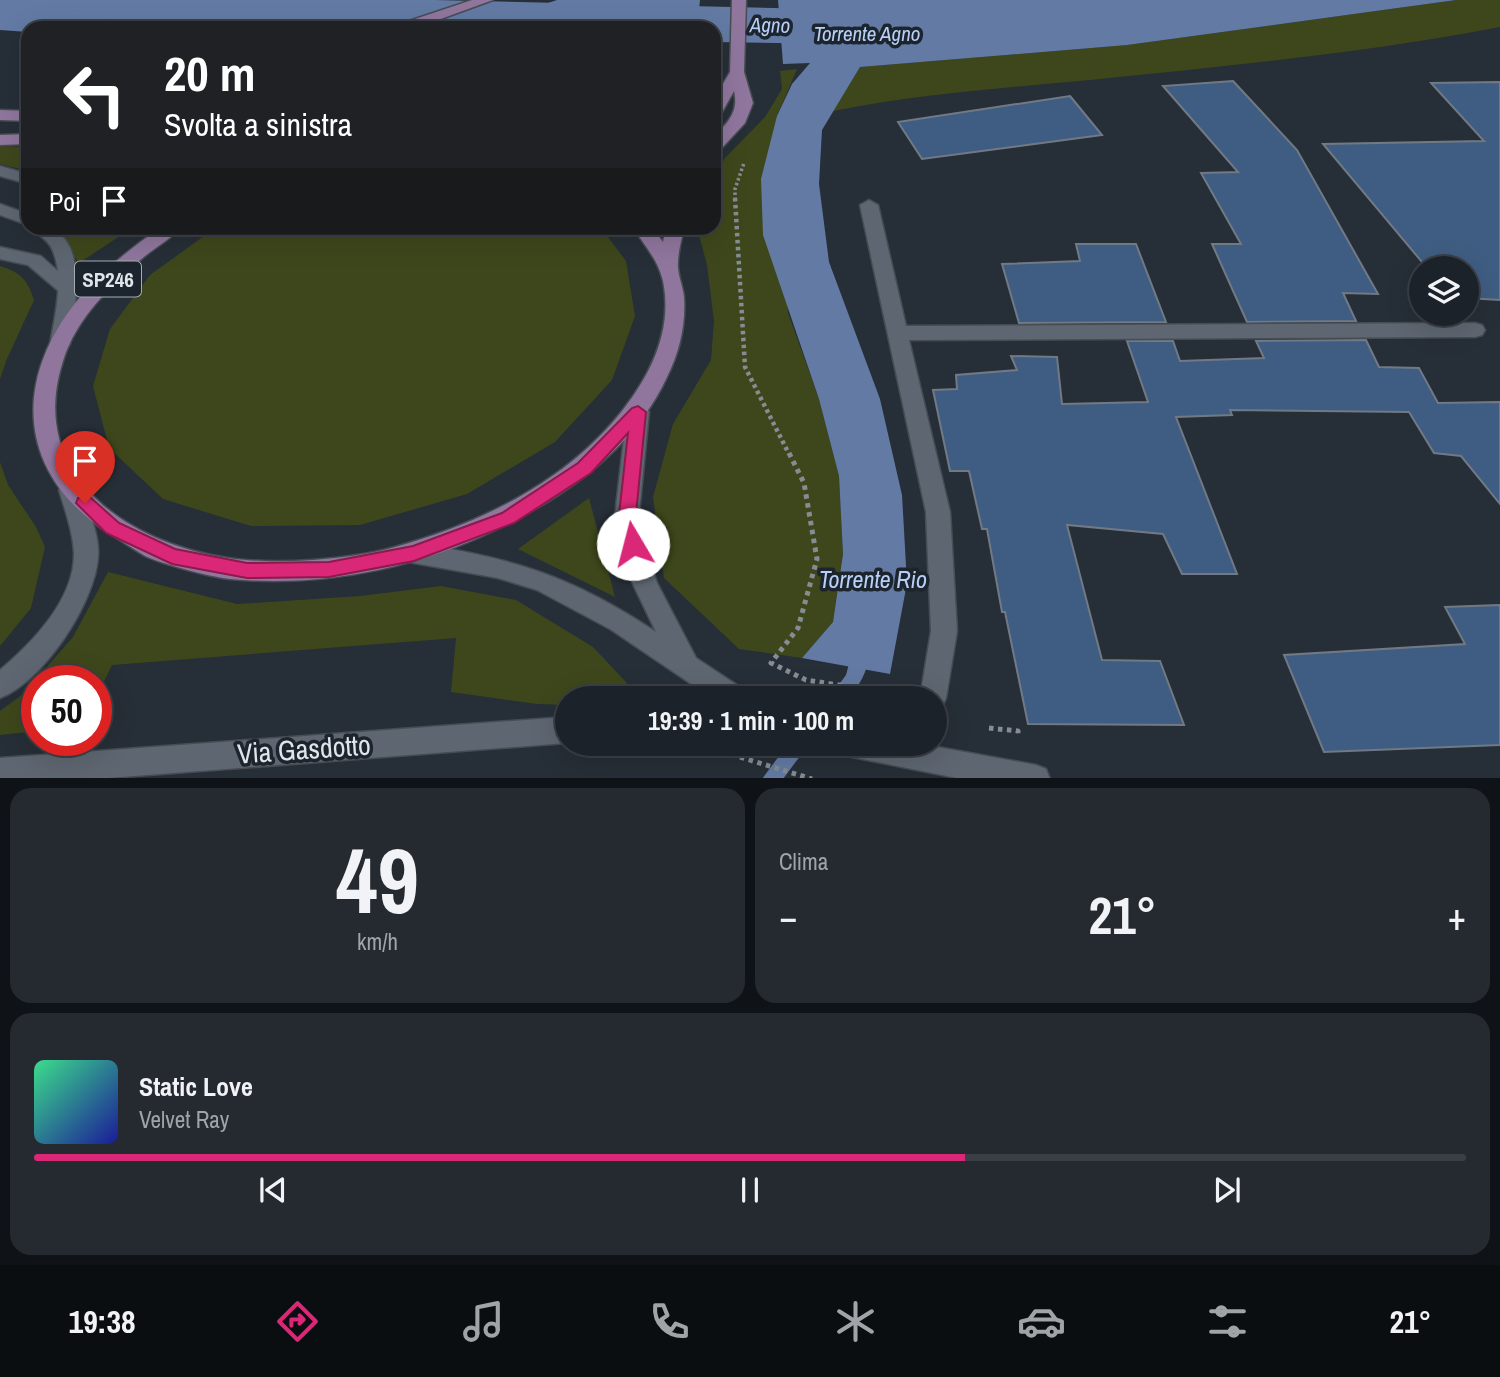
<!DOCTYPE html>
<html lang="it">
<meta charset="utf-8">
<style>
:root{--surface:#1c2229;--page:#252a31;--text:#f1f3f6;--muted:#a0a4a8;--line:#3a3f46;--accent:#db2777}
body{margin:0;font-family:"Archivo Narrow",sans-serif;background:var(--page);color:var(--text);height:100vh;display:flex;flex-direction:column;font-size:26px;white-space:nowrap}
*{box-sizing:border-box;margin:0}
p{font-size:23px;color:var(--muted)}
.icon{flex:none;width:38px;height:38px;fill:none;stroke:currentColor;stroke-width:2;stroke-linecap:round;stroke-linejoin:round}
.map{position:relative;height:778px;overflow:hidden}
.side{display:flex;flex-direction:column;gap:10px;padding:10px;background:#0f1317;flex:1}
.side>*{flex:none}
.guide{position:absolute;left:21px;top:21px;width:700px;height:214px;border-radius:21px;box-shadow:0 7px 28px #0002,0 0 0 2px var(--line);background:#202124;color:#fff;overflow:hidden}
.controls{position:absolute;left:1409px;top:256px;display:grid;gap:14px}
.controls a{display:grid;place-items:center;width:70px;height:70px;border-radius:50%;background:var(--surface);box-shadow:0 7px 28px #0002,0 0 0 2px var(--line);font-size:35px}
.speed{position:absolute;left:21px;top:665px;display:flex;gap:14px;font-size:35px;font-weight:700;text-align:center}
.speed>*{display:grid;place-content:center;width:91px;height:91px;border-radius:50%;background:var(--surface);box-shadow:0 7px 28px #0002,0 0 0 2px var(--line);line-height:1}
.speed .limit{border:10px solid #d22;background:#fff;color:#111}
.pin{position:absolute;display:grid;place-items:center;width:60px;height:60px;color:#fff;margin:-72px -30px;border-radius:50% 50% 50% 0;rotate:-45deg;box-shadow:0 0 7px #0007}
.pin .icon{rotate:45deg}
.me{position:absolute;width:77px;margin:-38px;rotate:352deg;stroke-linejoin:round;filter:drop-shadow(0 0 5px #0008)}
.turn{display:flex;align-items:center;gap:24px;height:147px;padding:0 28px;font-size:32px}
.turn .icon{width:91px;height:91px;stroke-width:2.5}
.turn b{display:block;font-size:49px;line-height:60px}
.then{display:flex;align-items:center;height:66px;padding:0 28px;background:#0003;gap:14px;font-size:26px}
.big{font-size:52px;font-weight:800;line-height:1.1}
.side .tile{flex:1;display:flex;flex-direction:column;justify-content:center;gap:10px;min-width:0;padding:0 24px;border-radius:21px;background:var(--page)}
.side .dial{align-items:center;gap:0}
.dial b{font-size:91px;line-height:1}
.song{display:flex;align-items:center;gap:21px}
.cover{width:84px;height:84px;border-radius:10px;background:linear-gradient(135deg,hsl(150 70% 55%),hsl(240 70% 35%))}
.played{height:7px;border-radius:4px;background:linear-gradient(90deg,var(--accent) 65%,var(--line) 65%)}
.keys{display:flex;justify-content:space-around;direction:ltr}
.heat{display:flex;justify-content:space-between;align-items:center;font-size:38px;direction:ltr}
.side .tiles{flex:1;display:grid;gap:10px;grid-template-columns:1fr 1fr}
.tile:last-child{grid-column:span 2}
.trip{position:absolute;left:555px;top:686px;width:392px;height:70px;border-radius:35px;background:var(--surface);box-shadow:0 7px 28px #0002,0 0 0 2px var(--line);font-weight:800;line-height:70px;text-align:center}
.dock{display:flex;height:112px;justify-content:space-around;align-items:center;background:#0b0e10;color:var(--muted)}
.dock .icon{width:49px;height:49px}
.dock .current{color:var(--accent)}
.dock b{font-size:32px;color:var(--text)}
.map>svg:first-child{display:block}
.green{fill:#3e471b}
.water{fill:#637ba4}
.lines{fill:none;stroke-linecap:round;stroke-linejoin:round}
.stream{fill:#637ba4;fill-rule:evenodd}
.river{fill:#637ba4;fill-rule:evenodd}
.building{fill:#3f5d82;stroke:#717984;stroke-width:2}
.minor-casing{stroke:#454c53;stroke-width:3}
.secondary-casing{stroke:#454c53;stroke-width:3}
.primary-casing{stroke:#454c53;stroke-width:3}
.path-far2{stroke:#868c94;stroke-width:3.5;stroke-dasharray:2.5 2.5;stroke-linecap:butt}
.path-far1{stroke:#868c94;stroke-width:4.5;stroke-dasharray:3.5 3.5;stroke-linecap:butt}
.path{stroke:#868c94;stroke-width:5;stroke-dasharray:4.5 4.5;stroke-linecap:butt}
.minor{fill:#5e6671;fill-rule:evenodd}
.secondary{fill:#5e6671;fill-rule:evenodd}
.primary{fill:#90769d;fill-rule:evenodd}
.route{fill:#db2777;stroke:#8e194d;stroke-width:2}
.labels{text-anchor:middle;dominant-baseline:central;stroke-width:7;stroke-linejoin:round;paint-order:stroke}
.far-water-label{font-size:21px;font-style:italic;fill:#b8cff6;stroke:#1c242d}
.shield{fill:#1c242d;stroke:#a5abb2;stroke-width:2}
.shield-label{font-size:21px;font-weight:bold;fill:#e0e5eb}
.water-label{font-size:24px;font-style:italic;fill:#b8cff6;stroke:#1c242d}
.near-street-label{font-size:28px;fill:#e0e5eb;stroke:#1c242d}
</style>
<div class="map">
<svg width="1500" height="779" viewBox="0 0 1500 779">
<rect width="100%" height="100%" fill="#262e37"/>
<g class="green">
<path d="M1456,0H1500V27C1365,53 1227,66 1090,80C1004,88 918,94 833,111L860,67L1127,45Z"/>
<path d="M797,69L777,116L788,313L819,399L839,476L843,553L833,622L802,658L739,649L664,578L653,497L673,424L711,360L714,321L707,265L697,228H714V178L725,158L765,117L782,89L780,71Z"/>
<path d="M0,146L28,147V171L0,164Z"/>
<path d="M53,228H132L79,263Z"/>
<path d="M215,228H601L626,261L635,316L612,380L555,442L467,494L360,525L251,526L163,499L109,448L93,386L110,329L150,275Z"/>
<path d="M0,266C20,272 28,280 34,300L6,361L0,379Z"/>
<path d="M0,462L8,485L36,527L45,547L31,608L0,646Z"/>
<path d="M589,498L615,597L518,549Z"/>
<path d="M108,572L237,604L360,596L441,586L516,600L593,647L641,698H567V705L537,704L451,692L456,638L112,665L96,698V681H37V731L0,735V711L23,694L73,637Z"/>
</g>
<g class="water">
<path d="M0,0H431L335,28H28V32L0,30Z"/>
<path d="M557,0H700L697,28H472Z"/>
<path d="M778,0H1456L1127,45L860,67L822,130L819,184L829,262L880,399L902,495L907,583L890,674L802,658L833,622L843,554L839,476L819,399L763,235L761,179L777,116L792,84L810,63L783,64Z"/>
</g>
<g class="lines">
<g class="stream">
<path d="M860,642L866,645C874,662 860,685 849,698H829L846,675L854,645Z"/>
<path d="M788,744H809L783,779H762Z"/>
</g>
<path class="river" d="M51,0H435L899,11L919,16L928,28L919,40L899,45L714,42V28H280L79,17L59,12Z"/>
</g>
<g class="building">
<path d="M1233,81L1297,150L1378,294L1343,293L1356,321L1247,322L1212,244H1241L1201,173L1238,172L1163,86Z"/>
<path d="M1500,82V300L1466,298V268H1427L1323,144L1484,141L1431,83Z"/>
<path d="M1070,96L1102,135L922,159L898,122Z"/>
<path d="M1076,244H1136L1166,322L1019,323L1002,264L1080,261Z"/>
<path d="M1366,340L1379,367L1419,368L1438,403L1500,402V504L1461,456L1434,453L1409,412L1230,410L1232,415L1176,417L1237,574H1182L1163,534L1067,525L1102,660L1160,661L1184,725L1028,724L1005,612H1002L987,529H982L969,471H950L933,390L957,389L956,375L1017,370L1011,356L1057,357L1062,404L1148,402L1127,341H1173L1180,361L1264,358L1256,341Z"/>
<path d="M1500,605V745L1324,752L1284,655L1465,644L1445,607Z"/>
</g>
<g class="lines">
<defs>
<g id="minor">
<path d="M869,200L878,205L906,326L1475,323L1482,325L1485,330L1482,335L1475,337L909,340L950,512L957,631L946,698L942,707L934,710V698H920L931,631L926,512L860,205Z"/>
<path d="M0,247L41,256L78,289L75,293H61L28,265L0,259Z"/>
<path d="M70,481L78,484L81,490C88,511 100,535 98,557C95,603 43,682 0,698V670C32,643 75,599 74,553C73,532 65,510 59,490L62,484Z"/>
<path d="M567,717V743L95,779H0V758Z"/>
</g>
<g id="secondary">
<path d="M0,166L28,174V184L0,176Z"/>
<path d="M0,204L28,214V225L0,215Z"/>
<path d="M33,228C92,222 75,308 70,344L67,349H53L50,344C55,315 65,277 52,249C48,240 39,236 33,228Z"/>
<path d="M638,404L646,406L649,412L638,524L657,583L696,658L743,689L747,698H712L610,629L537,590L498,578L414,563L405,560L402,553L405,546L414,543C513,558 572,576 656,632L633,584L614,524L627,412L630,406Z"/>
<path d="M838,744H921L1036,765L1046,769L1050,779H962L852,757L842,753Z"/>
</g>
<g id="primary">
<path d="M472,0H493L416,28H395L397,25Z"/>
<path d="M732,0H746L744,72L753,103L745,123L720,150L714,152V137C728,122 739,112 734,91L720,116L714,118V99L730,72Z"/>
<path d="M0,110L28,111V121L0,120Z"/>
<path d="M28,134V144L0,145V135Z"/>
<path d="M160,228H180C171,239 156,247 145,256C112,284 76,318 63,361C26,475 127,543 228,558C275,565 349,560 395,547C481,523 566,482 622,411C651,374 673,330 663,281C658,259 644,246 634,228H652L663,242L666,228H684C682,239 678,251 678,263C677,274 683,286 684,297C686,325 679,353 667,377C637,442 577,488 515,520C429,566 328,588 230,579C211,577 162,564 145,556C133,549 122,541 110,534C19,476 11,384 76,302C100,273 129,249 160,228Z"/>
</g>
</defs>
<use href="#minor" class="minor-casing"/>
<use href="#secondary" class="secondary-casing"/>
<use href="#primary" class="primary-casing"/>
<path class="path-far2" d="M735,200V189L744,163"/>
<path class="path-far1" d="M735,198L745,367L789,454"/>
<g class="path">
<path d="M789,453L804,483L817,559L798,628L771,663L806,680L897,694"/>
<path d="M989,728L1018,731V736"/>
<path d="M697,744L812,779"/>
<path d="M590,745L608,744"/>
</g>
<use href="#minor" class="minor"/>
<use href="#secondary" class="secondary"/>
<use href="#primary" class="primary"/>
</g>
<path class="route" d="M638,406L646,412L635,524L642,544L639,549L633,551L626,549L618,524L628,433L591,473L514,523L414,561L329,577L247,578L172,564L106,533L76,503L78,498H91L119,523L175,549L247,563L329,562L413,546L502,513L578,463L632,408Z"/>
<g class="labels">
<g class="far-water-label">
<text transform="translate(770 25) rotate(1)">Agno</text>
<text x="867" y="33">Torrente Agno</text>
</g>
<rect class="shield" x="75" y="261.5" width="66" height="35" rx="5"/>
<g class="shield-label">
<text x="108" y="279">SP246</text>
</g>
<g class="water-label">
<text x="873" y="579">Torrente Rio</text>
</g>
<g class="near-street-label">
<text transform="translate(304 749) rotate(-4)">Via Gasdotto</text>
</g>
</g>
</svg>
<div class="controls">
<a><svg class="icon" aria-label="layers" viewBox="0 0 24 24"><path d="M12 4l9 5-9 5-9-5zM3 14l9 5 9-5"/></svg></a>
</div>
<div class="speed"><div class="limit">50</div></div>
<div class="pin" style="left:85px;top:503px;background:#d93025"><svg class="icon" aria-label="arrive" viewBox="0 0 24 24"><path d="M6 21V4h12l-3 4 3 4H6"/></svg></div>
<svg class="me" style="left:633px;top:544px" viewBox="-20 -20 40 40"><circle r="19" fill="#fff"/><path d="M0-13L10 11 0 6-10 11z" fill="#db2777"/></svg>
<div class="trip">19:39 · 1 min · 100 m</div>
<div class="guide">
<div class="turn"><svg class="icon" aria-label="left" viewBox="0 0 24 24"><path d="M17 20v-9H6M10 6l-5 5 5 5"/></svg><div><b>20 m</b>Svolta a sinistra</div></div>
<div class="then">Poi<svg class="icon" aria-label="arrive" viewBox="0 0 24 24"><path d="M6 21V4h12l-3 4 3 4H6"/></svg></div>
</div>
</div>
<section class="side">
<div class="tiles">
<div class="tile dial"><b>49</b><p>km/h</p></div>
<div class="tile"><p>Clima</p>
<div class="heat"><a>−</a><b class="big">21°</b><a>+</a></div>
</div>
<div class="tile">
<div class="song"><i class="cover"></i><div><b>Static Love</b><p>Velvet Ray</p></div></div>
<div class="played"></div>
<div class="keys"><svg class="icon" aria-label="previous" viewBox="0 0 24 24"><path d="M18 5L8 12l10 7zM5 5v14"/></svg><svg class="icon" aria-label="pause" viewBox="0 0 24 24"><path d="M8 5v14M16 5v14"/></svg><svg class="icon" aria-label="next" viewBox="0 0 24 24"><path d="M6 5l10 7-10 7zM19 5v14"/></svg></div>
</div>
</div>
</section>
<nav class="dock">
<b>19:38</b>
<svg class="icon current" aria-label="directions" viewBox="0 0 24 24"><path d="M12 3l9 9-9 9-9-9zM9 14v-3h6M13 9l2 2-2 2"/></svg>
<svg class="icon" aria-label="music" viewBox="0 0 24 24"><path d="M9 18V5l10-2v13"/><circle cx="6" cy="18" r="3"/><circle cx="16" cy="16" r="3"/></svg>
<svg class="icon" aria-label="phone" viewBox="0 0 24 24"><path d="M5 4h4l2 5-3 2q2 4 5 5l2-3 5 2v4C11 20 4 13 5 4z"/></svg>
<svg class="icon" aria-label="climate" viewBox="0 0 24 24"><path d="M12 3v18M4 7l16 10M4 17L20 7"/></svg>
<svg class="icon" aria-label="car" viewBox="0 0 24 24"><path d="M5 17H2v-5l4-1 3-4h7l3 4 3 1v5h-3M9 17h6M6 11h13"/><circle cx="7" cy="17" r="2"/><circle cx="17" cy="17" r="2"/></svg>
<svg class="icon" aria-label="filters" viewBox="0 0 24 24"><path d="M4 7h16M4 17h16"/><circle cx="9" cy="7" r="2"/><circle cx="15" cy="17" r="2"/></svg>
<b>21°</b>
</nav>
